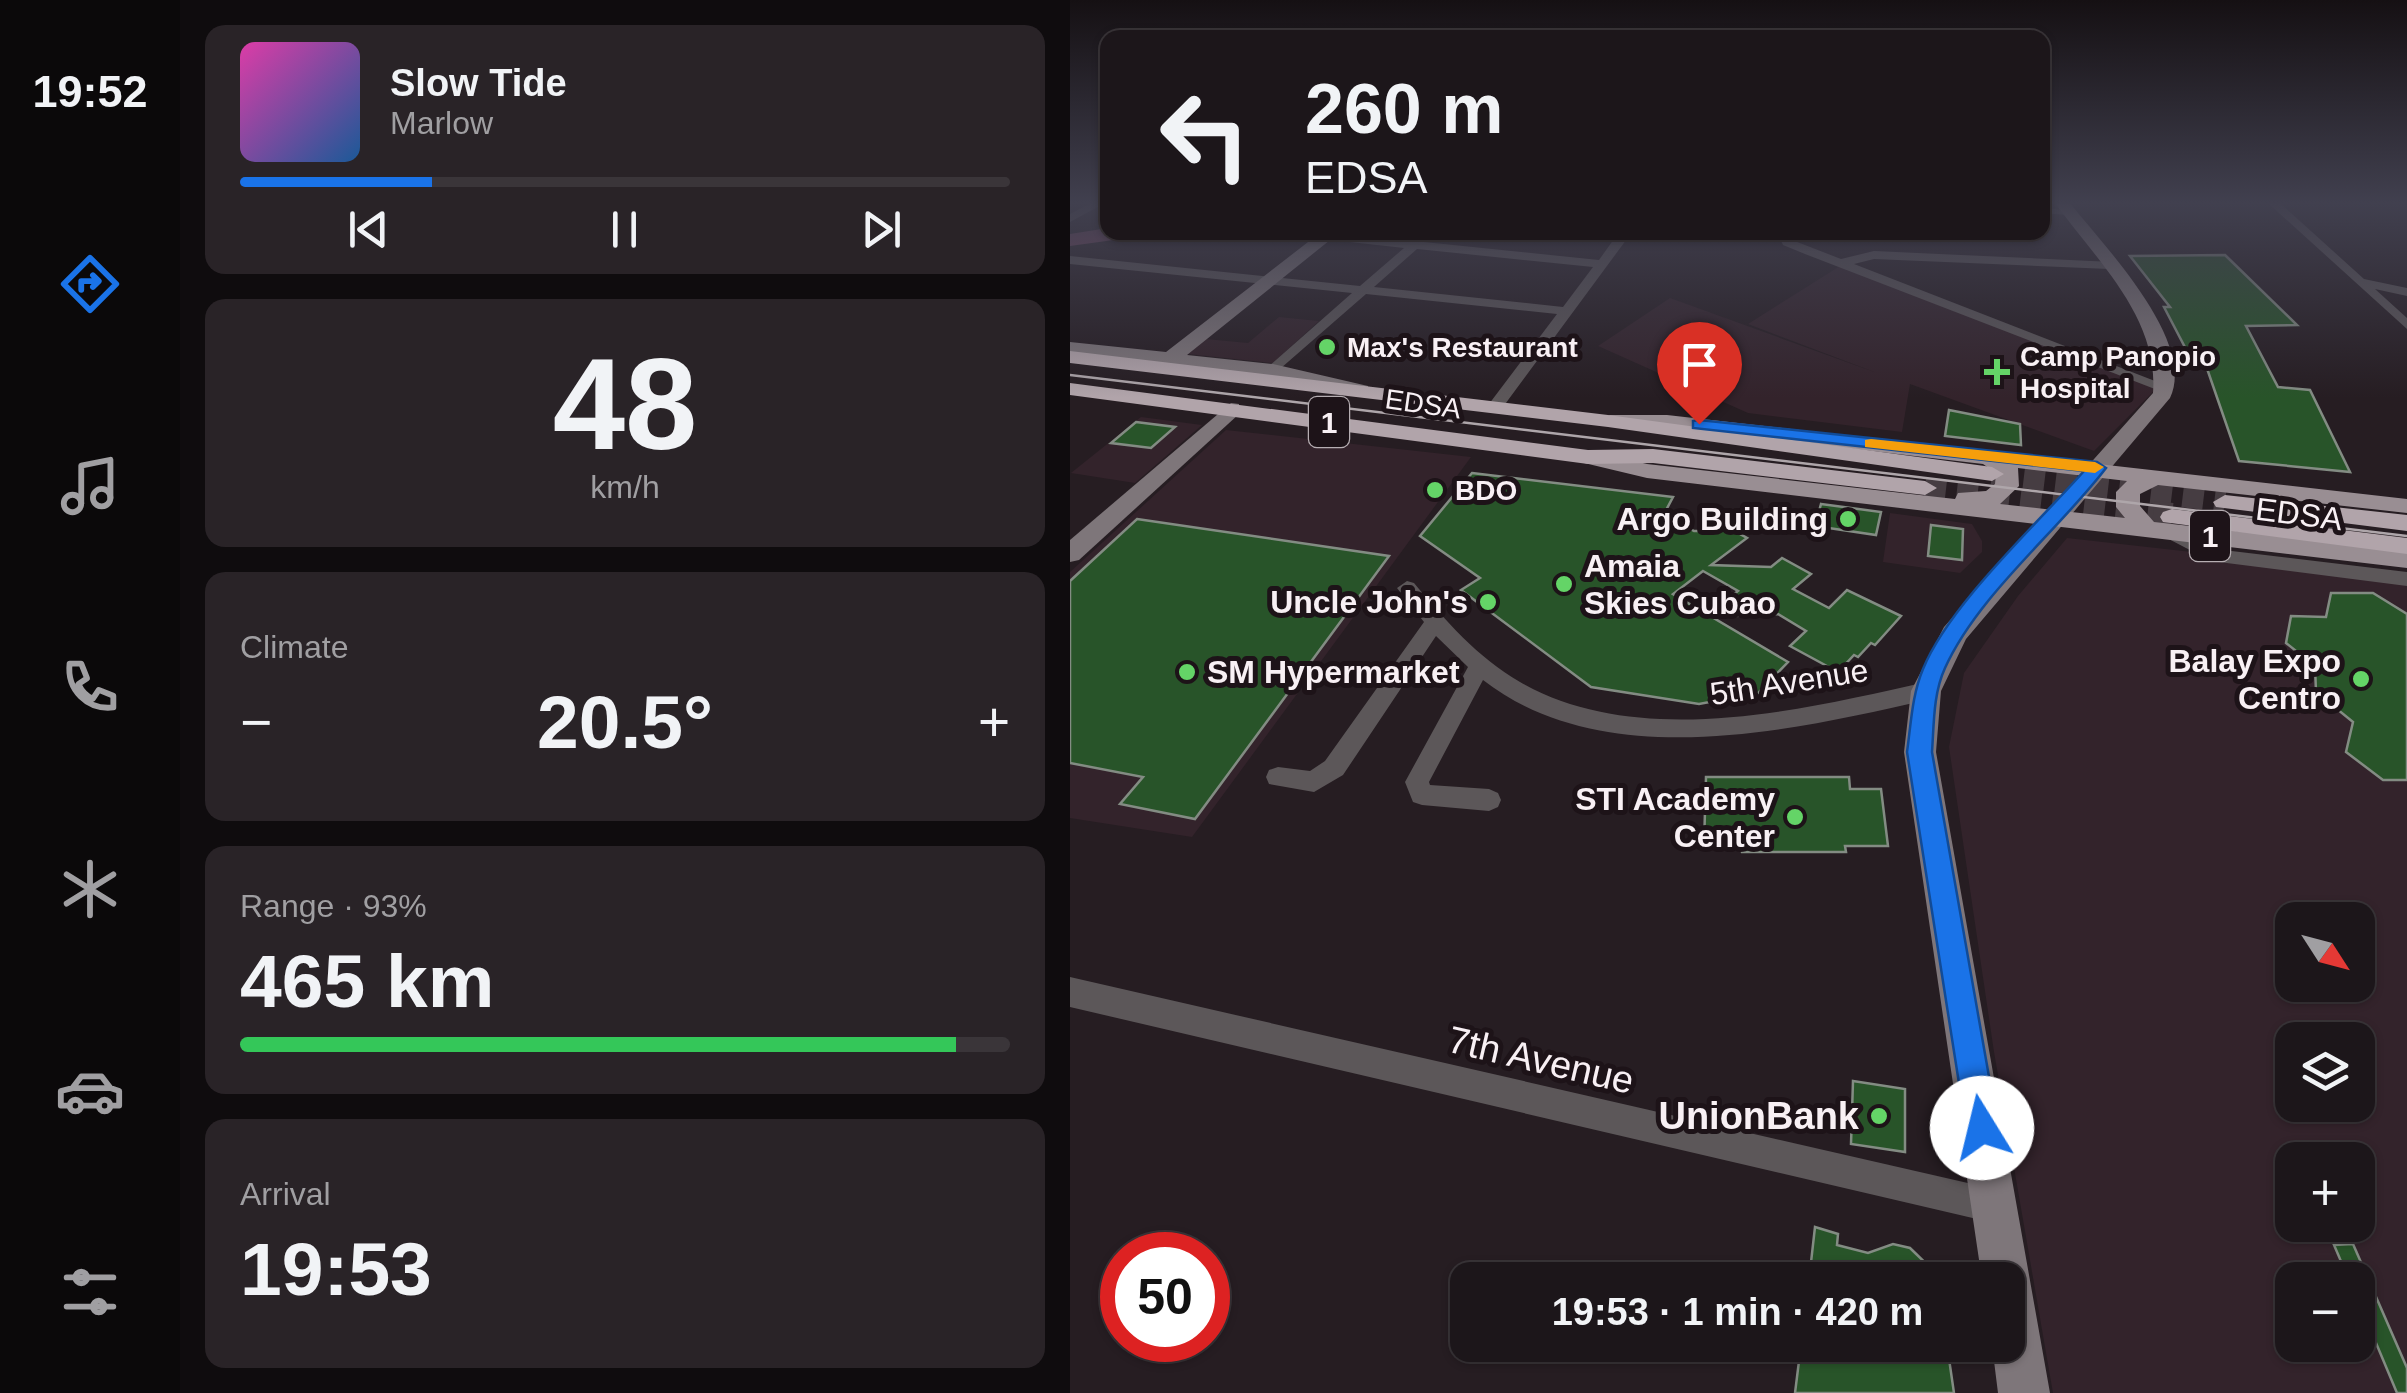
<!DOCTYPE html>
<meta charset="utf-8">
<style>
:root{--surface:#1c161a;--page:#292327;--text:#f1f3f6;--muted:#a09fa2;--line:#3a3539;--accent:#1a73e8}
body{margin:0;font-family:Helvetica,sans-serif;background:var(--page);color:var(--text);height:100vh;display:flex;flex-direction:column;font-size:38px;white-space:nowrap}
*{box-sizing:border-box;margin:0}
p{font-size:32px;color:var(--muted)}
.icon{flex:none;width:55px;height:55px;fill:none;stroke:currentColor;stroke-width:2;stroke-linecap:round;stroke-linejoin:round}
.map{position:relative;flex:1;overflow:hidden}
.drawer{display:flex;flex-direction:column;gap:25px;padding:25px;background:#0f0c0e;width:890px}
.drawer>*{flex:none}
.hud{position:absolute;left:30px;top:30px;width:950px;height:210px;border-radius:20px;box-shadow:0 2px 8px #0004,0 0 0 2px var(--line);background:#1c161a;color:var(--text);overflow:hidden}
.needle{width:65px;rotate:126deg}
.buttons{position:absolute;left:1205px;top:902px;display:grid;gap:20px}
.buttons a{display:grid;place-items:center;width:100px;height:100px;border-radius:20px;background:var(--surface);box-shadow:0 2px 8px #0004,0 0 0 2px var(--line);font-size:50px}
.speed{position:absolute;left:30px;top:1232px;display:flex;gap:20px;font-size:50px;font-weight:700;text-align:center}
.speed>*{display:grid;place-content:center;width:130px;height:130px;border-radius:50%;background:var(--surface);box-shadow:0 2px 8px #0004,0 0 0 2px var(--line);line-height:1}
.speed .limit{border:15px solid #d22;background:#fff;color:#111}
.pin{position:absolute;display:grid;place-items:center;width:85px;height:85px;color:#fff;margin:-102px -42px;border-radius:50% 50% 50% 0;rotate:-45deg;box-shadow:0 0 10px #0007}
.pin .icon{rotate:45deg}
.me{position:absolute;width:110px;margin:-55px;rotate:351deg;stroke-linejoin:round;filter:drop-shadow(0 0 8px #0008)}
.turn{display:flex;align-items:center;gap:35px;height:210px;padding:0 40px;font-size:45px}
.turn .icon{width:130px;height:130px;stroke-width:2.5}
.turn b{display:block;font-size:70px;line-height:85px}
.big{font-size:75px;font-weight:800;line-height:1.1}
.drawer .tile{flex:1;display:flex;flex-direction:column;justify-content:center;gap:15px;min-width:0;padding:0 35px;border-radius:20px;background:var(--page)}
.drawer .dial{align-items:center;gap:0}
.dial b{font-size:130px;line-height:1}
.song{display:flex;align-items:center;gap:30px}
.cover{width:120px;height:120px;border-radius:15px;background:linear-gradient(135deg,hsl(320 70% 55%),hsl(210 70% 35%))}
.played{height:10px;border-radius:5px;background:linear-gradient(90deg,var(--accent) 25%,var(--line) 25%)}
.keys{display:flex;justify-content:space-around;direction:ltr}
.heat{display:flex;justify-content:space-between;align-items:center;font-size:55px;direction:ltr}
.charge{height:15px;border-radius:8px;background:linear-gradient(90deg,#34c759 93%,var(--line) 0)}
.trip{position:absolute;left:380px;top:1262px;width:575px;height:100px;border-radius:20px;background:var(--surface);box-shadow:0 2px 8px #0004,0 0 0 2px var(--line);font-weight:800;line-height:100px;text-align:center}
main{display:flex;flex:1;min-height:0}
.tab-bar{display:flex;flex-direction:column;width:180px;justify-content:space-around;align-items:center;background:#0b090a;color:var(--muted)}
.tab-bar .icon{width:70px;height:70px}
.tab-bar .selected{color:var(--accent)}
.tab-bar b{font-size:45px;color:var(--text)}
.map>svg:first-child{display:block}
.built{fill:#33232b;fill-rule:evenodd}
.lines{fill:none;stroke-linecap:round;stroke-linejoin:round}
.river{fill:#7e4765;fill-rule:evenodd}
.building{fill:#285429;stroke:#838c83;stroke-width:2.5;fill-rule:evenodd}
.highway-tunnel-far1{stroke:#463d42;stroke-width:21;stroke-dasharray:21 11;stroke-linecap:butt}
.highway-tunnel{stroke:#463d42;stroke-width:28;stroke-dasharray:28 14;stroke-linecap:butt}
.street{fill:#5c5759;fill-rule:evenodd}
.secondary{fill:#7e767a;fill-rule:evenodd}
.primary{fill:#998e93;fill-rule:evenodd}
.highway{fill:#b1a4aa;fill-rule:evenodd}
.tram{stroke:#aea6aa;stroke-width:2.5}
.route{fill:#1a73e8;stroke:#114b97;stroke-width:2.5}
.slow{fill:#f59e0b}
.poi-dot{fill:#64d467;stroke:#1d1318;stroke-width:4}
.labels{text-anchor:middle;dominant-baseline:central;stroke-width:10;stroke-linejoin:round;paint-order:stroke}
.far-poi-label{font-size:28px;font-weight:bold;fill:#f8f0f4;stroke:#1d1318;text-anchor:start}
.far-street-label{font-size:28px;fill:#f8f0f4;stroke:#1d1318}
.shield{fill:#1d1318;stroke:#b6aeb2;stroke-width:2.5}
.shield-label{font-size:30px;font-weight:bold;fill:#f8f0f4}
.street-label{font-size:32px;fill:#f8f0f4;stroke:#1d1318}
.poi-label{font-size:32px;font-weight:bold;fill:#f8f0f4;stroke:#1d1318;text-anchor:end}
.near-street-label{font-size:38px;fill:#f8f0f4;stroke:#1d1318}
.near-poi-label{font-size:38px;font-weight:bold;fill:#f8f0f4;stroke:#1d1318;text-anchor:end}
</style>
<main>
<nav class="tab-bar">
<b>19:52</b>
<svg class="icon selected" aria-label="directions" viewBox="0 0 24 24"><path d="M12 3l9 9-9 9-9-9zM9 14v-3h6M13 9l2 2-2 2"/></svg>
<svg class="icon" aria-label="music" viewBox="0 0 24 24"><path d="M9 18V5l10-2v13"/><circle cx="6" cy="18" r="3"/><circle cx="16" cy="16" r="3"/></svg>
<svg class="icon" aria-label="phone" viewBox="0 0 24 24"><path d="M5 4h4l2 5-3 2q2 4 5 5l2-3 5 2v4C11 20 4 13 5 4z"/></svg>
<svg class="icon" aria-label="climate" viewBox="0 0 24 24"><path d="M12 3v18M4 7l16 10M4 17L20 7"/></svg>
<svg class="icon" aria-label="car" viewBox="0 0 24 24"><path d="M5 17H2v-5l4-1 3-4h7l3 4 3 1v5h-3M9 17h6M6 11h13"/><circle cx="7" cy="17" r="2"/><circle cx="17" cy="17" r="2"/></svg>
<svg class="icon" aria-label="filters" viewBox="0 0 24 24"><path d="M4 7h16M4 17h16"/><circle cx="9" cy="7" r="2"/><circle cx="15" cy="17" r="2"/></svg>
</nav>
<section class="drawer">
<div class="tile">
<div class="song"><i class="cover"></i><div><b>Slow Tide</b><p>Marlow</p></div></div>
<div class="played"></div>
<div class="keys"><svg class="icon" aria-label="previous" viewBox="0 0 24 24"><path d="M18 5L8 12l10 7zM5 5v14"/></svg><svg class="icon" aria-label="pause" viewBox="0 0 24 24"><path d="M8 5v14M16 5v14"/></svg><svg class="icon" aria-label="next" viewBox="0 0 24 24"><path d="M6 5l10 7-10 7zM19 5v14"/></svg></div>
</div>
<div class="tile dial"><b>48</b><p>km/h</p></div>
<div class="tile"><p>Climate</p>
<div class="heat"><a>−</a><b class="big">20.5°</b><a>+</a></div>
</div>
<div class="tile"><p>Range · 93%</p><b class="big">465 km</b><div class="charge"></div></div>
<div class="tile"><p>Arrival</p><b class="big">19:53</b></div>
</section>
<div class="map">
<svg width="1337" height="1393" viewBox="0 0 1337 1393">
<rect width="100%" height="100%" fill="#261d22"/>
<g class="built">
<path d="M770,266L1088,387L1024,451L840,384L832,432L678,413L528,346L600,298L807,373L678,324Z"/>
<path d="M209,317L249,321L203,363L118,354L136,339L178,343Z"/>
<path d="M71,417L132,425L65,483L1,473Z"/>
<path d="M156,430L401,457L122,837L0,818V572Z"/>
<path d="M820,513L902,524L912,541V552L890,573L813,562Z"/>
<path d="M997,538L1337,576V1393H983L924,1052L879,747L894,673L948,596ZM1222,920H1288V985H1222ZM1222,1040H1288V1105H1222ZM1222,1160H1288V1225H1222ZM1222,1280H1288V1345H1222Z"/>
</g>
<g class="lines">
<path class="river" d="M38,228V232H68L58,238L0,246V234Z"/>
</g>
<g class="building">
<path d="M1155,255L1227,325L1176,326L1208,387L1240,390L1280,472L1169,461L1132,354L1118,353L1094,307H1100L1060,256Z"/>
<path d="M879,410L950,424L951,445L875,436Z"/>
<path d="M66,422L105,427L81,448L41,443Z"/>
<path d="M402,473L603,497L594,514L624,531H638L650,523L677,538L641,565L701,567L712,558L741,574L723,589L759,608L777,590L831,616L805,645L801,643L788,657L784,655L768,672L720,646L736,631L708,614L642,617L718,662L688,693L629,704L521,687L391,590L410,578L350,536ZM633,571L668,591L638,615L603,594Z"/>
<path d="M751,504L811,512L806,535L745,526Z"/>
<path d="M67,519L319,556L125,819L50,804L73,777L0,763V581Z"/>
<path d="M861,525L893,529L892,560L858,556Z"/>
<path d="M1261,593H1303L1337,614V780H1313L1276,752L1283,722L1246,692L1245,666L1216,643L1221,616L1256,617Z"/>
<path d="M636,777H779L780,789H811L818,846H775L776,852H672L671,845H634Z"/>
<path d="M783,1081L835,1089V1152L781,1144Z"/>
<path d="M745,1227L768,1234L767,1245L798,1253L823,1244L840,1248L873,1280H739Z"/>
<path d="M1283,1244L1337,1368V1393H1327L1288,1300V1280H1279L1264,1245Z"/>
<path d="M731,1345H877L884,1393H725Z"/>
</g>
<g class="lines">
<g class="highway-tunnel-far1">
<path d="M922,474L1155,502"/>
<path d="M855,488L1102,517"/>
</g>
<path class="highway-tunnel" d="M1083,515L1102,517"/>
<g class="street">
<path d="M21,203H35L0,222V214Z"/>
<path d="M1198,203H1210L1294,279L1337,288V296L1305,289L1337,318V329Z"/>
<path d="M972,207L1004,212L998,215L972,213Z"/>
<path d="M258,232L342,241L349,237L354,242L529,260L549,232H562L430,411L424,413L416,408L487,314L296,294L203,375L198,373V367L282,293L0,264V256L290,286L334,248L253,239V233ZM347,249L523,267L493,307L304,287Z"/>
<path d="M707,232H719L722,240L771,259L804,251L1043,262L1045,265L1039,269L804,259L784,264L1103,388L1090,391L735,254L713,245Z"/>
<path d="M1098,525L1145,549L1337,572V586L1141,561L1091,535V527Z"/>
<path d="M337,581L344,583C375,620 408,658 450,682C568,750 732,710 856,682L867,691L856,700C721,731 534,774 413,680L359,782L360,785L419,789L428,793L431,800L428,807L419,811L352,805L343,802L335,782L398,667L366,636L273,775L244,792L199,784L196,777L199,770L208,767L240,771L255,761L354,622L327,588Z"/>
<path d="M0,977L924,1189L936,1194L941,1206L936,1218L924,1223L0,1007Z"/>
</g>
<g class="secondary">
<path d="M985,203H1000C1033,245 1127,341 1100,398L896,639L871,691L866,752L980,1393H928L922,1345H938V1280H912L834,752L841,691L874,627L1083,393C1089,317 1026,260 985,203Z"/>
<path d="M251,232H270L117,355L203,364L298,386V394L203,376L0,354V342L96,352Z"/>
<path d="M161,403L169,404V414L9,560L0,562V540Z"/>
</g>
<path class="primary" d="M597,415L1337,499V513L1088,485L1070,494V506L1084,522L1337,550V568L577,478L510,462L507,457L518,450L577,464L885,499L888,493L916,491L925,484L926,473L913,464L597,427H540L529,421L540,415ZM948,468L1057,481L1046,492V507L1055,518L930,504L949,486Z"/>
<g class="highway">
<path d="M0,351L538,415L922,467L934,474L922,481L538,427L0,363Z"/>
<path d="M0,383L518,450L583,449L855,481L867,488L855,495L583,463L518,464L0,395Z"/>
<path d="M1155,495L1337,515V531L1146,507L1143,502Z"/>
<path d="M1102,509L1337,538V554L1093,522L1090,517L1093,512Z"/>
</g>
<path class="tram" d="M0,375L1337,536"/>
</g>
<linearGradient id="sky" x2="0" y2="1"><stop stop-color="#151013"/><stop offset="0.51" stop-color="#41404f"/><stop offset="1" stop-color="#41404f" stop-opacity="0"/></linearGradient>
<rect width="1337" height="398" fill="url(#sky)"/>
<path class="route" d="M629,420L1027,462L1036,468C987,532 908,595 875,668C863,694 864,725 862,752L928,1128L924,1140L912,1145L900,1140L896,1128L837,752C841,724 842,695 853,669C879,605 967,524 1014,471L623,428V421Z"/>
<path class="slow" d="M801,439L1025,462L1034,467L1025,473L795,447V440Z"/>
<g class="poi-dot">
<circle cx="257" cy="347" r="10"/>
<path d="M922 357h10v10h10v10h-10v10h-10v-10h-10v-10h10z"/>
<circle cx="365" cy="490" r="10"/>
<circle cx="778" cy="519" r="10"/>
<circle cx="494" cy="584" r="10"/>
<circle cx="418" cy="602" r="10"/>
<circle cx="117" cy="672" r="10"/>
<circle cx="1291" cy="679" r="10"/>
<circle cx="725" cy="817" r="10"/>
<circle cx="809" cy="1116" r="10"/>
</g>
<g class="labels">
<g class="far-poi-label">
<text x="277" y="347">Max's Restaurant</text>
<text x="950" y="356">Camp Panopio<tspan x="950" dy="32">Hospital</tspan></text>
<text x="385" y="490">BDO</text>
</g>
<g class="far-street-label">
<text transform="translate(353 404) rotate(8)">EDSA</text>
</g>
<g class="shield">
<rect x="239" y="397" width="40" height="50" rx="8"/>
<rect x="1120" y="511" width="40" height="50" rx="8"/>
</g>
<g class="shield-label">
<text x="259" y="422">1</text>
<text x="1140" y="536">1</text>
</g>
<g class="street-label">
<text transform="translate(1229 514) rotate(7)">EDSA</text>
<text transform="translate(719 682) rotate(-9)">5th Avenue</text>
</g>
<g class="poi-label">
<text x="758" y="519">Argo Building</text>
<text x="514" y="566" text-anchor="start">Amaia<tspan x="514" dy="37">Skies Cubao</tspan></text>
<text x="398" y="602">Uncle John's</text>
<text x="1271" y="661">Balay Expo<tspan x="1271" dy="37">Centro</tspan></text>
<text x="137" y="672" text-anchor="start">SM Hypermarket</text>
<text x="705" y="799">STI Academy<tspan x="705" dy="37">Center</tspan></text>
</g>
<g class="near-street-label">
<text transform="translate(471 1060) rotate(13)">7th Avenue</text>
</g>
<g class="near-poi-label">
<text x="789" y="1116">UnionBank</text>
</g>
</g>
</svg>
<div class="buttons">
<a><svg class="needle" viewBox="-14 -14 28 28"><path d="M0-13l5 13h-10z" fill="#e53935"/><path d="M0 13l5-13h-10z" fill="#a09fa2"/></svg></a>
<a><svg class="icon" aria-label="layers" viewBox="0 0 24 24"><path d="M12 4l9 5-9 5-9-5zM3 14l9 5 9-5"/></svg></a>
<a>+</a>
<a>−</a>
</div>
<div class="speed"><div class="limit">50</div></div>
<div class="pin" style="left:629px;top:424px;background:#d93025"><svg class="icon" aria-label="arrive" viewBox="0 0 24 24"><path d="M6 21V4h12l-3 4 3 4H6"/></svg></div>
<svg class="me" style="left:912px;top:1128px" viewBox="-20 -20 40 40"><circle r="19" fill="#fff"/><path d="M0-13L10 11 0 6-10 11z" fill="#1a73e8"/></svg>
<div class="trip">19:53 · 1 min · 420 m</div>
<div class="hud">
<div class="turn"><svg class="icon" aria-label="left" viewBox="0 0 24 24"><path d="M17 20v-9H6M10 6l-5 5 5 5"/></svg><div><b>260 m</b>EDSA</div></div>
</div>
</div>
</main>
